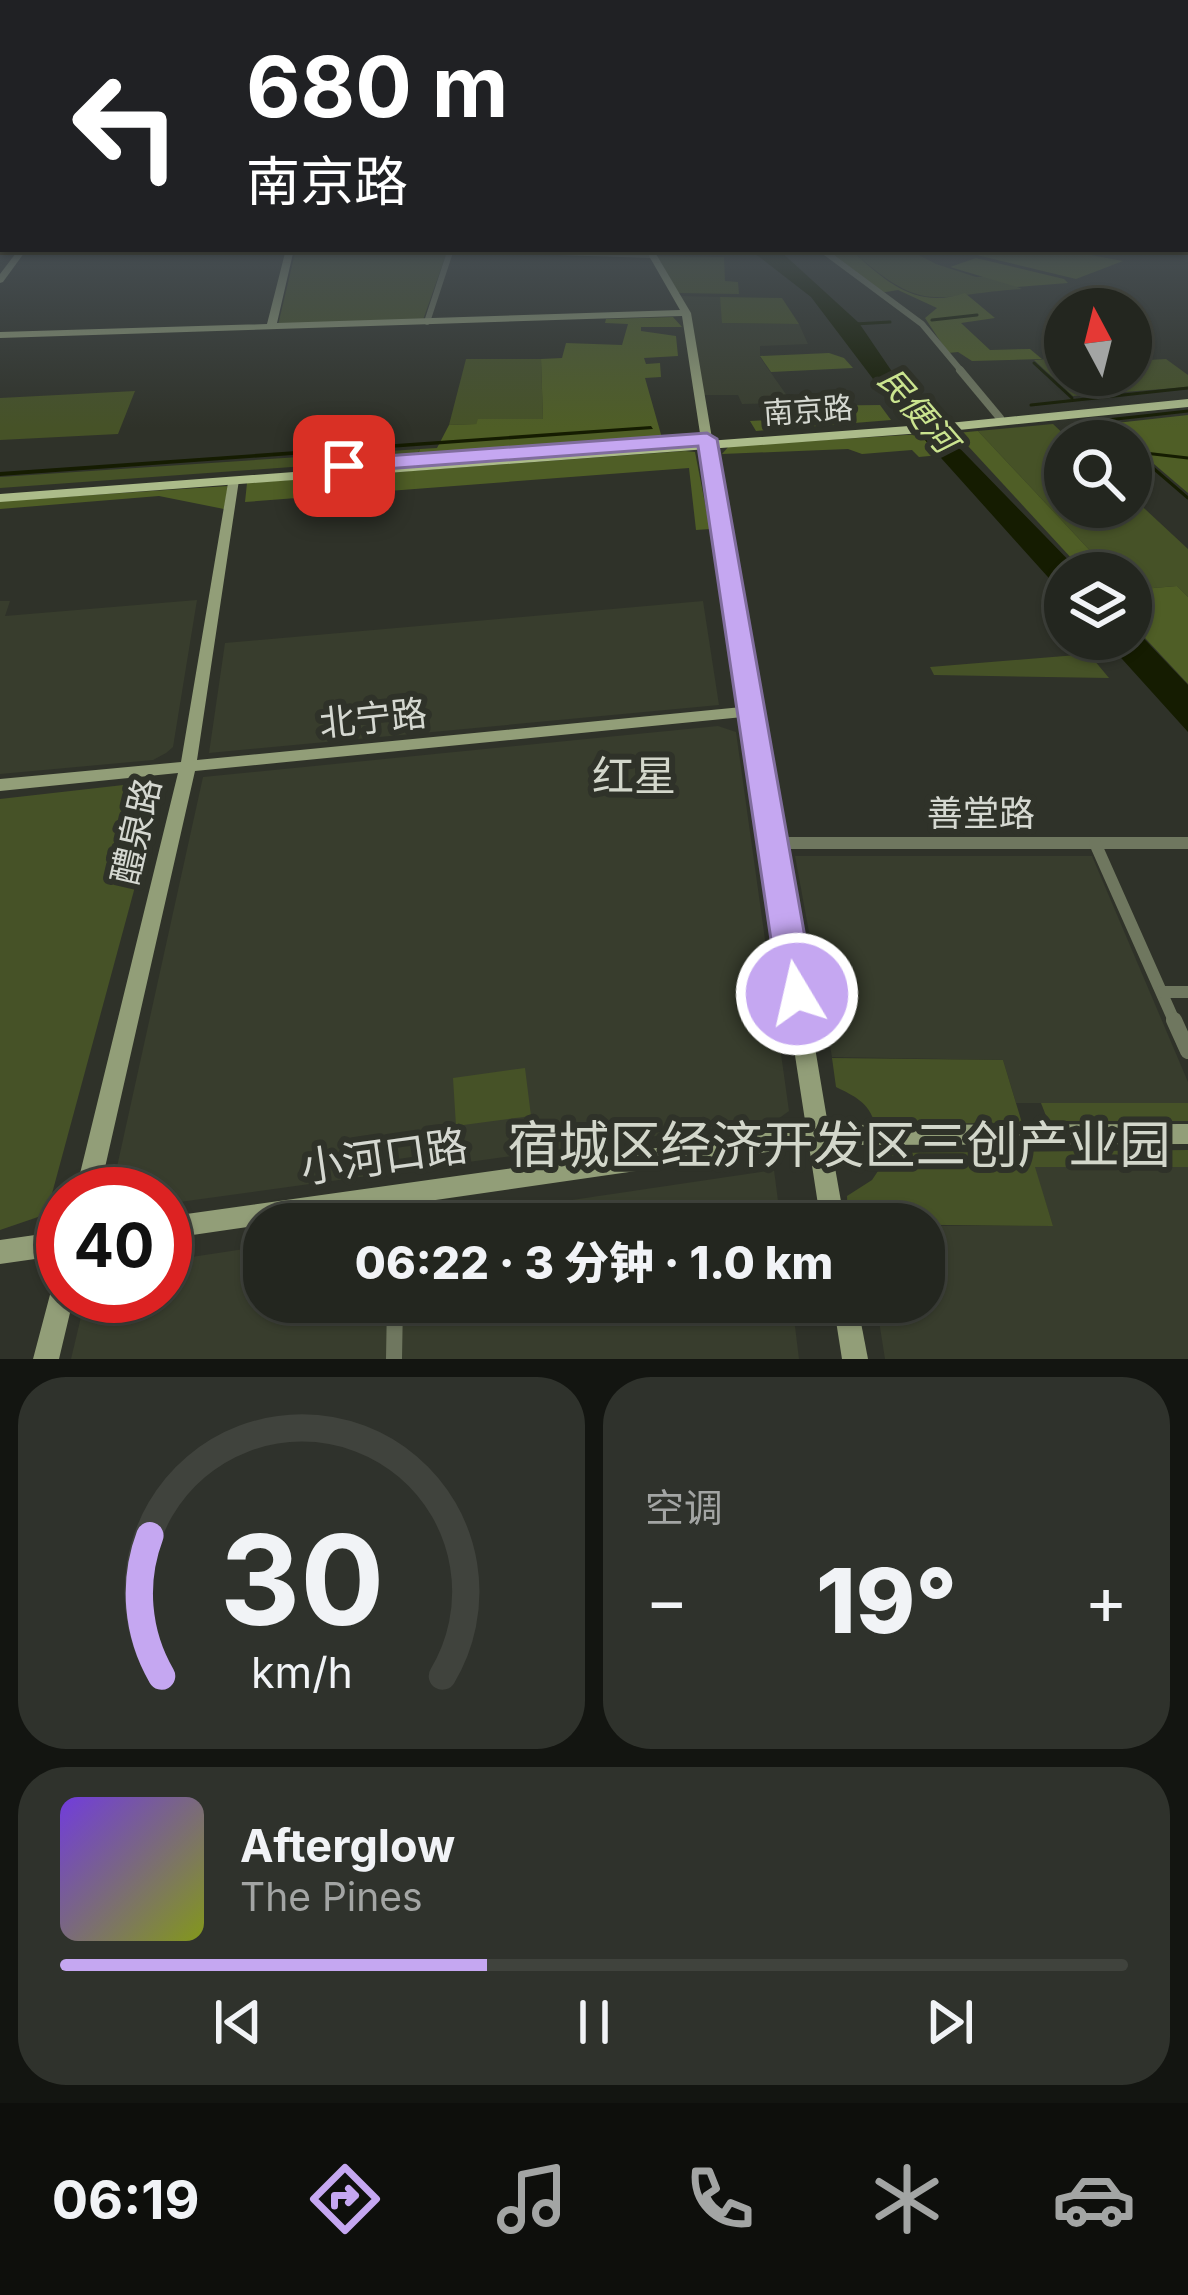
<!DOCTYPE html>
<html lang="zh">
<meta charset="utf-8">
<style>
:root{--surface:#23261f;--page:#2f322c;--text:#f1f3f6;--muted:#a3a5a4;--line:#40433d;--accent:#c5a7f1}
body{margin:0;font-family:Inter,"Noto Sans SC",sans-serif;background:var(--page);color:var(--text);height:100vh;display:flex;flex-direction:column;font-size:45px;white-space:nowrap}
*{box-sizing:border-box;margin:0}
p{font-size:39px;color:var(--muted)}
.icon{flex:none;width:66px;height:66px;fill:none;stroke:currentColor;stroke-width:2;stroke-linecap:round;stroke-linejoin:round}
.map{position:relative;height:1359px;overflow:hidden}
.drawer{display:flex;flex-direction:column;gap:18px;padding:18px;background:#131511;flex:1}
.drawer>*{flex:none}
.banner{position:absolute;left:0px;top:0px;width:1188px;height:252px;box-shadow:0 3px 9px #0004,0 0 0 3px var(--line);background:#202124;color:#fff;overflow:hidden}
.needle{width:78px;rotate:353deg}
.tools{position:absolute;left:1044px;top:288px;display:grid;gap:24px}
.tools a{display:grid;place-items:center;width:108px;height:108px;border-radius:50%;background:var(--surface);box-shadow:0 3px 9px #0004,0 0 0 3px var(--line);font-size:60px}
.speed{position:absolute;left:36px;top:1167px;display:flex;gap:24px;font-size:60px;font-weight:700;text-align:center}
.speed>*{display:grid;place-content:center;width:156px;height:156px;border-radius:50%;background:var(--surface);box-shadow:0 3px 9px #0004,0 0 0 3px var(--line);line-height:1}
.speed .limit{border:18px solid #d22;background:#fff;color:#111}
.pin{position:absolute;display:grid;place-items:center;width:102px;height:102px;color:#fff;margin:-51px;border-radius:24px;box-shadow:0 6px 18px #0006}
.me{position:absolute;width:132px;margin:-66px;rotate:351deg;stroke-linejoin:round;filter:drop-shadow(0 0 9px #0008)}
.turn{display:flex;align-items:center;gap:42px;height:252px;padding:0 48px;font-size:54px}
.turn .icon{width:156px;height:156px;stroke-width:2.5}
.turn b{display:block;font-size:84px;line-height:102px}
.big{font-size:90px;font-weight:800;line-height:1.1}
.drawer .card{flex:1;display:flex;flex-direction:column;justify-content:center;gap:18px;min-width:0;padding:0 42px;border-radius:48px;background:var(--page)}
.drawer .dial{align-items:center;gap:0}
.dial svg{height:312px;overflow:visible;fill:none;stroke:var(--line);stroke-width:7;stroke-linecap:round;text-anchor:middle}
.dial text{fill:var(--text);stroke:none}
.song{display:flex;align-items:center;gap:36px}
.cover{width:144px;height:144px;border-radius:18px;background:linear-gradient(135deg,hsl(260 70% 55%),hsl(70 70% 35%))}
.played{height:12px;border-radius:6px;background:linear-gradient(90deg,var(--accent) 40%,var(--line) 40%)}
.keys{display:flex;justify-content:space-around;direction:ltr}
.heat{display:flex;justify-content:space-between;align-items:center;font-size:66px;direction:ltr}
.drawer .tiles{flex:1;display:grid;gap:18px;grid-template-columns:1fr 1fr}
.card:last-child{grid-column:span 2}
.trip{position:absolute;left:243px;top:1203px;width:702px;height:120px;border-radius:48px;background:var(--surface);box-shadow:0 3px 9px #0004,0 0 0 3px var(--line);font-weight:800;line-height:120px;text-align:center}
.menu{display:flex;height:192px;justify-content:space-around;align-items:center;background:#0e0f0c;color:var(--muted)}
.menu .icon{width:84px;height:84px}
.menu .selected{color:var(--accent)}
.menu b{font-size:54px;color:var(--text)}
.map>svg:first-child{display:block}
.built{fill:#383d2d}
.green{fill:#465227}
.forest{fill:#4f5e26}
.water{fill:#151c01}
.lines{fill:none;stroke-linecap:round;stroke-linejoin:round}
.stream{stroke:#151c01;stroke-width:3}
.street-far3{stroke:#6f775f;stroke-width:6}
.street-far2{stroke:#6f775f;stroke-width:8}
.street-far1{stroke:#6f775f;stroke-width:12}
.street{stroke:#6f775f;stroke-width:16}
.secondary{fill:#929e78;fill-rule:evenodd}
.primary{fill:#acbc8a;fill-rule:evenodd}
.route{fill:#c5a7f1;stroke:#806d9d;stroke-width:3}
.labels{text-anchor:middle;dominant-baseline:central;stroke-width:12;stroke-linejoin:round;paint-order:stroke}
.far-street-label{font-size:30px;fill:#d5d8d1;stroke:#2f3229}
.far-water-label{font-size:33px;font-style:italic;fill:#cae48f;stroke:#2f3229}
.street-label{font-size:36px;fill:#d5d8d1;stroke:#2f3229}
.quarter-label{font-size:42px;fill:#d3d7cb;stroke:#2f3229}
.near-street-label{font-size:42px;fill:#d5d8d1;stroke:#2f3229}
.near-quarter-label{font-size:51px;fill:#d3d7cb;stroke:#2f3229}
</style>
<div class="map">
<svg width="1188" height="1359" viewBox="0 0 1188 1359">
<rect width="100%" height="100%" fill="#2f3229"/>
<g class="built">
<path d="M680,296L720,297L723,323L799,324L808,344L760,346V357L792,403L742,404L738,395H704L691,326Z"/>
<path d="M197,600L173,747L166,753L153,760L0,774V601H10L5,616Z"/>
<path d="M703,601L719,705L209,753L225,643Z"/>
<path d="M718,726L736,732L789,1111L778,1119L165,1204V1194H111L203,777Z"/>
<path d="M795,856H1092L1188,1082V1103H1016L1003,1060L832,1057Z"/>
<path d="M1034,1167H1188V1359H885L876,1302H924V1226H1053Z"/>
<path d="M774,1170L781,1224H411Z"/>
<path d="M264,1246V1302H792L799,1359H71L86,1296H165V1261Z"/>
</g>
<g class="green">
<path d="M296,249H448L423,320L278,325Z"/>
<path d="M850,249H907L936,264L976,277L992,276L1022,289C930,295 926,317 850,249Z"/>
<path d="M655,256L724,257L725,281L738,282L739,294L677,293Z"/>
<path d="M720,297L782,298L799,324L722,323Z"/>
<path d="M1065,358V375H1131V361L1166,359L1188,375V387L1073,396L1034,360Z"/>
<path d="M466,359H541L543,419H479L476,424L449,425Z"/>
<path d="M135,391L118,434L0,440V398Z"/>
<path d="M1053,424L1071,441H1065V507H1131V496L1188,549V597L1177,586L1131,590V573H1111L978,431Z"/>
<path d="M420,449L415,458L0,488V477Z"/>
<path d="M1089,654L1109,678L934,675L930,667Z"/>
<path d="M141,783L156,785L159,798L50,1201L38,1217L0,1230V799Z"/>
<path d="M832,1058L1003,1060L1022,1123L875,1124C869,1102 854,1096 836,1087Z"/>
<path d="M525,1068L531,1116L456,1126L453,1078Z"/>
<path d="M1041,1103H1188V1121H1048Z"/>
<path d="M1188,1150V1167H1035L1053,1226L848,1224L847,1196L872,1180L890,1153Z"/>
</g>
<g class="forest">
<path d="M824,249H850C885,281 916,310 965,293L995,318L961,323L990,350L1030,349L1042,359L972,361L958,352L948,353L925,318L937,308L898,290L880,293Z"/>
<path d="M1059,249L1123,261L1076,279L956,250Z"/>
<path d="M976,258L1064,279L1068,283L1017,287L950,267Z"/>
<path d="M673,317L682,327H641V331L676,336L678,356L644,358L646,364L660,363L661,377L645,378L662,438L417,456L420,449L437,448L449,425L476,424L478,419H543L541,359L562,358L566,343L622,345L628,324L605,323L606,319Z"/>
<path d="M829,353L844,358L853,368L771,372L760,356Z"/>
<path d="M880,405L891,420L756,431L750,421L800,418L795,406Z"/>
<path d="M1188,415V493L1107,424Z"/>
<path d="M978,431L1111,573H1085L956,433Z"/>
<path d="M922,434L940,455L919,457L912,450L862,454L848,449L722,454L729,446Z"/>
<path d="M685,451L695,452L710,529L696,530L689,468L245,502L247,483Z"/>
<path d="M228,486L224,509L159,496L0,509V501Z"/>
<path d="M1177,586L1188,597V684L1131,623V590Z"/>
</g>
<g class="water">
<path d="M749,249H778L859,323L895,376L938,426L1081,573H1065V596L889,400L811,297Z"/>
<path d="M651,426L653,429L0,476V472Z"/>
<path d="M1131,625L1188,685V732L1104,639H1131Z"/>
</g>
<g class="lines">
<g class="stream">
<path d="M932,320L977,315"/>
<path d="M855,324L890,322"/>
<path d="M1034,363L1072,398"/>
<path d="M1031,405L1188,388"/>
<path d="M1121,441L1098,421L1188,411"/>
<path d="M1131,449L1188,498"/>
<path d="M1136,452L1188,458"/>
</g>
<g class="street-far3">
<path d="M462,249L652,255"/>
<path d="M821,249L922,324L963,373"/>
<path d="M427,322L451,249"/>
</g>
<path class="street-far2" d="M960,370L1000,418"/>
<g class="street-far1">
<path d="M773,843H1188"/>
<path d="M1095,843L1175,1023"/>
<path d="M1162,992H1188"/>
</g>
<g class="street">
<path d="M1174,1020L1188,1051"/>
<path d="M396,1193V1224"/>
<path d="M394,1359L395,1302"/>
</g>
<g class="secondary">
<path d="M19,249H27L3,282L0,283V274Z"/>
<path d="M286,249H294L277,323L680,310L645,249H653L691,313L757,707L761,711L759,714L828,1125L1188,1124V1144L831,1145L845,1224H821L809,1146L165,1239V1217L806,1127L743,717L195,771L99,1194H75L178,773L0,791V779L181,762L229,477H237L239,480L197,760L742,707L682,316L0,338V332L267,324Z"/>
<path d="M63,1231V1255L0,1264V1240Z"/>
<path d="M63,1279V1296H74L59,1359H33L51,1291L54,1282Z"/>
<path d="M833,1302H857L868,1359H842Z"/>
</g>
<path class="primary" d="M1188,399V407L949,431L0,502V494L949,423Z"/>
</g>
<linearGradient id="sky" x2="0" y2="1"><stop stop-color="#1a1c17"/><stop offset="0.56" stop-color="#474f54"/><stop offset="1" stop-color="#474f54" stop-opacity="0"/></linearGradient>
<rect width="1188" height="428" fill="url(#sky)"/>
<path class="route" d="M707,433L717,439L815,994L810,1005L797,1009L784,1005L779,994L698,446L344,472L333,466L344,459Z"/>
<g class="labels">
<g class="far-street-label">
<text transform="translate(808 410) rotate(-4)">南京路</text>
</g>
<g class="far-water-label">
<text transform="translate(918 410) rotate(49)">民便河</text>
</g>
<g class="street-label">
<text transform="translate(373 718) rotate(-6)">北宁路</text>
<text x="981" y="813">善堂路</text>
<text transform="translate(136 831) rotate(-77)">醴泉路</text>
</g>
<g class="quarter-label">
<text x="634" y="775">红星</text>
</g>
<g class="near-street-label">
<text transform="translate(384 1156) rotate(-8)">小河口路</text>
</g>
<g class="near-quarter-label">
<text x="839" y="1144">宿城区经济开发区三创产业园</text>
</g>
</g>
</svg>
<div class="tools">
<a><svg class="needle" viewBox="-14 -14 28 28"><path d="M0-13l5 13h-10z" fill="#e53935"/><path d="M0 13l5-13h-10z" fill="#a3a5a4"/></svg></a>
<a><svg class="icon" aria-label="search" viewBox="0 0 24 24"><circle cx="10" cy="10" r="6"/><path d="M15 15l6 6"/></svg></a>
<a><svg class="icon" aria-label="layers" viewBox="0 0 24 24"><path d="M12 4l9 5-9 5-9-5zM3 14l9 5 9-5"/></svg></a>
</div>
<div class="speed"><div class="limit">40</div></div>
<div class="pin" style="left:344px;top:466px;background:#d93025"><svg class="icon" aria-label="arrive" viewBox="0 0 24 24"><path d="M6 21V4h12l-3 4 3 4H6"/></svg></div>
<svg class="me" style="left:797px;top:994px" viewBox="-20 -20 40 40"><circle r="17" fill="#c5a7f1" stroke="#fff" stroke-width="3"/><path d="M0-11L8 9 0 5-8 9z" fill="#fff"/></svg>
<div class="trip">06:22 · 3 分钟 · 1.0 km</div>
<div class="banner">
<div class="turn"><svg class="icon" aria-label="left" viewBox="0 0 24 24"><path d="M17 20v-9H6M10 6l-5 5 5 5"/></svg><div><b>680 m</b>南京路</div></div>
</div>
</div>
<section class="drawer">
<div class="tiles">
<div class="card dial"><svg viewBox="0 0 100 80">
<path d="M14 69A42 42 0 1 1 86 69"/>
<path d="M14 69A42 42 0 0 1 11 33" stroke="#c5a7f1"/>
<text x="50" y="56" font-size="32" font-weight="700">30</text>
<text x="50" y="72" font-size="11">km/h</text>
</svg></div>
<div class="card"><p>空调</p>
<div class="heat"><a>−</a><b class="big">19°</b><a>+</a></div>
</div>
<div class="card">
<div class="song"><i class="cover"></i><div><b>Afterglow</b><p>The Pines</p></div></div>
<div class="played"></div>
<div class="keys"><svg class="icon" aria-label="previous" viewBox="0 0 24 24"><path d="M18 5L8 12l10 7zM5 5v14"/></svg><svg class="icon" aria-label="pause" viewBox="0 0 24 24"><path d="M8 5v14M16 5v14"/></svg><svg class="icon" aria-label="next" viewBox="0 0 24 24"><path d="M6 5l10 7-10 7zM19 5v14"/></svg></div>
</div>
</div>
</section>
<nav class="menu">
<b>06:19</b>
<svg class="icon selected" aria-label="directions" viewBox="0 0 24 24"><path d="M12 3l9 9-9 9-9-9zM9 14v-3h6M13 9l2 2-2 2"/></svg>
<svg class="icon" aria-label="music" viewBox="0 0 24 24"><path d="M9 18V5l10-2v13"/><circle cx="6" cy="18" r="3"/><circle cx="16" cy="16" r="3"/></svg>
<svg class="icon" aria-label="phone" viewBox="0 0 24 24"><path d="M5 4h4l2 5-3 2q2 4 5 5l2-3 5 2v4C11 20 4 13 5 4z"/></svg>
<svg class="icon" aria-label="climate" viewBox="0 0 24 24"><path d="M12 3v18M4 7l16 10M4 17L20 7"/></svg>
<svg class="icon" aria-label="car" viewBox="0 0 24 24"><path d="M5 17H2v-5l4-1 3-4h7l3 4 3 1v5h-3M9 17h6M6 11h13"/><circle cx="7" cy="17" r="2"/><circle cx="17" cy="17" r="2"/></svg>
</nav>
